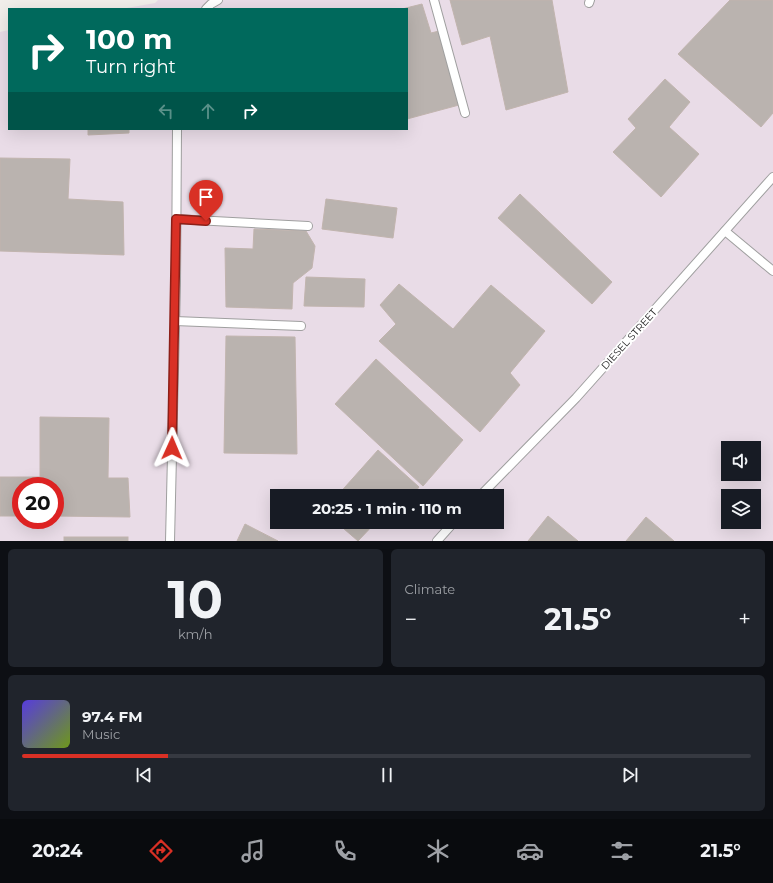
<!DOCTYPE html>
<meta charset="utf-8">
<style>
:root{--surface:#171b24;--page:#20242c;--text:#f1f3f6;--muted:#9ea1a6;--line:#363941;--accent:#d93025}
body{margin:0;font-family:Montserrat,sans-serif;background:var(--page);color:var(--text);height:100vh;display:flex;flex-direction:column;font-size:15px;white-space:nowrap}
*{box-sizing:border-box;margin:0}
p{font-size:13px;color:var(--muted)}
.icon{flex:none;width:22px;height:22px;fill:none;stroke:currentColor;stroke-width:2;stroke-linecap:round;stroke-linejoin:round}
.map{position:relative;height:541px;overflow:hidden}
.panel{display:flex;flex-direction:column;gap:8px;padding:8px;background:#0d0f14;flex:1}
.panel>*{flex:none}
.top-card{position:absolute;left:8px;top:8px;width:400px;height:122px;border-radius:0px;box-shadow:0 4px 16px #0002;background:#00695c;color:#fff;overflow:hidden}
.controls{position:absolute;left:721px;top:441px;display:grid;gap:8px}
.controls a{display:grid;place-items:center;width:40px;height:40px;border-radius:0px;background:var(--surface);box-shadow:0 4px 16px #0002;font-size:20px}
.speed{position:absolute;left:12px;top:477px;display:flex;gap:8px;font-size:20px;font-weight:700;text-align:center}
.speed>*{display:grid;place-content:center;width:52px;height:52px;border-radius:50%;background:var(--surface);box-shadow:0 4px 16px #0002;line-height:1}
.speed .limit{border:6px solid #d22;background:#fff;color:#111}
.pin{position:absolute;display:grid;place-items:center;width:34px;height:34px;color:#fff;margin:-41px -17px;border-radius:50% 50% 50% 0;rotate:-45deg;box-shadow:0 0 4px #0007}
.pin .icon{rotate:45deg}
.me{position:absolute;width:44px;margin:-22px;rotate:1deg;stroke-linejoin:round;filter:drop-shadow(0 0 3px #0008)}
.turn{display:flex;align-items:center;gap:14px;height:84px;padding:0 12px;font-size:18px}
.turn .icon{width:52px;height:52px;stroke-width:2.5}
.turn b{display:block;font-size:28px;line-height:34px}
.lanes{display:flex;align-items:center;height:38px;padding:0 12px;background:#0003;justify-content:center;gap:20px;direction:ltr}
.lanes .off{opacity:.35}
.big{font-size:30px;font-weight:700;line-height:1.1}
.panel .widget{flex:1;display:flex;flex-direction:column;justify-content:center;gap:6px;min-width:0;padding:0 14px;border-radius:6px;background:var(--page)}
.panel .dial{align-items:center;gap:0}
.dial b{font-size:52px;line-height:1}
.song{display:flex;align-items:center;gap:12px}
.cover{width:48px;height:48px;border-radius:6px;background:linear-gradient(135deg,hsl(250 70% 55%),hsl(80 70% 35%))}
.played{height:4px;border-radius:2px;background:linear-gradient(90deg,var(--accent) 20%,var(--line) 20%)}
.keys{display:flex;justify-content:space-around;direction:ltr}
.heat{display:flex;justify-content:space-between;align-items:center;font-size:22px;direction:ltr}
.panel .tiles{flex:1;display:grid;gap:8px;grid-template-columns:1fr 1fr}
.widget:last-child{grid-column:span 2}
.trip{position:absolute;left:270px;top:489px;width:234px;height:40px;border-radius:0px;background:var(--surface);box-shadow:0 4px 16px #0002;font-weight:700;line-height:40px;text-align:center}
.menu{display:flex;height:64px;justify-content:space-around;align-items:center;background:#090b0e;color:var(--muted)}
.menu .icon{width:28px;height:28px}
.menu .on{color:var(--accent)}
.menu b{font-size:18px;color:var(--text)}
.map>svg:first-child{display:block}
.industrial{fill:#e9dce7;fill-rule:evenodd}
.building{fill:#bab3af;stroke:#c1b4ae}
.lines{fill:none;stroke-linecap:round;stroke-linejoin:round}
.service-casing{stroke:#9f9f9f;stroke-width:10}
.service{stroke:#fff;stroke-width:8}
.route-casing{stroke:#8d1f18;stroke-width:10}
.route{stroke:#d93025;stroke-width:7}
.labels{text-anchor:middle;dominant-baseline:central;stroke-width:4;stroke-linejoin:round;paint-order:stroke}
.street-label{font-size:10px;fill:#222;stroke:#fff}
</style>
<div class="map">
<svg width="773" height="541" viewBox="0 0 773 541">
<rect width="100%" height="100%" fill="#f1eeea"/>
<path class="industrial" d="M158,0H773V541H0V32L9,30V129H407V9H121L155,3ZM728,448H754V474H728ZM21,486H55V520H21ZM277,496H497V522H277ZM728,496H754V522H728Z"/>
<g class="building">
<path d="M450,0H552L568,92L506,110L490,36L462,45Z"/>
<path d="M730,0H773V113L761,127L678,54Z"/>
<path d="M422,4L431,33L439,31L459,105L407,119V9H402Z"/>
<path d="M665,79L690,102L669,127L699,154L661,197L613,152L636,128L628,119Z"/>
<path d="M88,129H129V133L88,135Z"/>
<path d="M0,158L70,159L68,199L123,202L124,255L0,251Z"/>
<path d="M520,194L612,282L592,304L498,218Z"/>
<path d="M326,199L397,208L393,238L322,229Z"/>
<path d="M254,229L306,231L315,246L312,268L293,283L292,309L226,307L225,248L253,249Z"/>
<path d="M306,277L365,279L364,307L304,306Z"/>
<path d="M399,284L453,329L491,285L545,331L510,373L520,385L480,432L379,341L396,324L380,305Z"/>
<path d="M226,336L295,337L297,454L224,453Z"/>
<path d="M376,359L463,440L423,486L335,404Z"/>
<path d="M40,417L109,418L108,478H128L130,517L55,516V486H21V516H0V477H40Z"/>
<path d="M378,450L419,487L412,496H337Z"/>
<path d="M548,516L578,541H528Z"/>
<path d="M646,517L674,541H626Z"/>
<path d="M336,522H376L358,541Z"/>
<path d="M245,524L278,541H237Z"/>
<rect x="64" y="537" width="64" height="4"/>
</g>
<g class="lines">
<defs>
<g id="service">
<path d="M434,0L465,113"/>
<path d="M589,3L590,0"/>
<path d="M206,9L211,4L218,0"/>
<path d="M176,219L308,226"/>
<path d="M725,231L773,271"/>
<path d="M175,321L301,326"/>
<path d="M480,496L576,398L773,177"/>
<path d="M170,541L176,283L177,129"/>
<path d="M437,541L454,522"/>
</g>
</defs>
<use href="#service" class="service-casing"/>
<use href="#service" class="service"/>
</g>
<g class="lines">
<defs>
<path id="route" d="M172,448L176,219L206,221"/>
</defs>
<use href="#route" class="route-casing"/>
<use href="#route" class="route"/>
</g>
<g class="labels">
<g class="street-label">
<text transform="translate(629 339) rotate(-48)">DIESEL STREET</text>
</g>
</g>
</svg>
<div class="controls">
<a><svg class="icon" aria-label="sound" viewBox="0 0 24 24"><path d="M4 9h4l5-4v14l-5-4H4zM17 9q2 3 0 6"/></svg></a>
<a><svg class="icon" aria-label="layers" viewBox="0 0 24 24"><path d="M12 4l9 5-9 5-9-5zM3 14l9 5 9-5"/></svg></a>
</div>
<div class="speed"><div class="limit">20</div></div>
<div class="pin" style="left:206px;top:221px;background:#d93025"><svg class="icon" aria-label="arrive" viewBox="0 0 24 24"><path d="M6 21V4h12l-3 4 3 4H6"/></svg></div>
<svg class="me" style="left:172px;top:448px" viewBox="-20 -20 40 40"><path d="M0-17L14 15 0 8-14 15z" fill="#d93025" stroke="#fff" stroke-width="4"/></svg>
<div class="trip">20:25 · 1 min · 110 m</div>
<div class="top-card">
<div class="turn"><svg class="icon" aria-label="right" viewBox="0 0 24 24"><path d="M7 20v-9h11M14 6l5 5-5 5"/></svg><div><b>100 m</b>Turn right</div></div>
<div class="lanes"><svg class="icon off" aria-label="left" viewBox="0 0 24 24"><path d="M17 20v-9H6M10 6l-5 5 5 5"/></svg><svg class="icon off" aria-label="ahead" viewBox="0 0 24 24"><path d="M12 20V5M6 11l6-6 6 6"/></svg><svg class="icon" aria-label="right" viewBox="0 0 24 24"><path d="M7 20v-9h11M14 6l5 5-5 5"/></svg></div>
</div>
</div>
<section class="panel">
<div class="tiles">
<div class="widget dial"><b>10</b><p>km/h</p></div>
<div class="widget"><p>Climate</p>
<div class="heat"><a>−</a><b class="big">21.5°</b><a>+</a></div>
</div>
<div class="widget">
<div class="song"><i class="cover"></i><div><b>97.4 FM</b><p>Music</p></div></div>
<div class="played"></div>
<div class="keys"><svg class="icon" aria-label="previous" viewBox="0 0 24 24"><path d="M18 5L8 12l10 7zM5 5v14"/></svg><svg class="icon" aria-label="pause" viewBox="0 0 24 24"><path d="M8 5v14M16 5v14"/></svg><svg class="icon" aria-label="next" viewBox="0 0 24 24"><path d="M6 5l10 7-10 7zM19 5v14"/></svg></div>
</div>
</div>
</section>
<nav class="menu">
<b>20:24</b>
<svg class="icon on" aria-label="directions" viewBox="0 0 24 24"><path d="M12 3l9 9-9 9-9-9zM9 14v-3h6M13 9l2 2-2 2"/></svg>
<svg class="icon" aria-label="music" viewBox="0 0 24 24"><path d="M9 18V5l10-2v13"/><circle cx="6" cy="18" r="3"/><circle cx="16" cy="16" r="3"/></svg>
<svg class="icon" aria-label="phone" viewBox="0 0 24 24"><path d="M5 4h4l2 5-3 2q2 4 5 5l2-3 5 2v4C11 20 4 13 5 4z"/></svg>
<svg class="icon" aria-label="climate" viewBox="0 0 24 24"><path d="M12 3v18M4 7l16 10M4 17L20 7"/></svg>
<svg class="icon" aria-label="car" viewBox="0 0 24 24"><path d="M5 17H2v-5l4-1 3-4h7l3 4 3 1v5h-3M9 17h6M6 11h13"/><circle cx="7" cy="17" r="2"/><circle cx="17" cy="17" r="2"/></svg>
<svg class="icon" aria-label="filters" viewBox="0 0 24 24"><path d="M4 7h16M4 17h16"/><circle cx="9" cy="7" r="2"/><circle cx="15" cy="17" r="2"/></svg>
<b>21.5°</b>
</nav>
